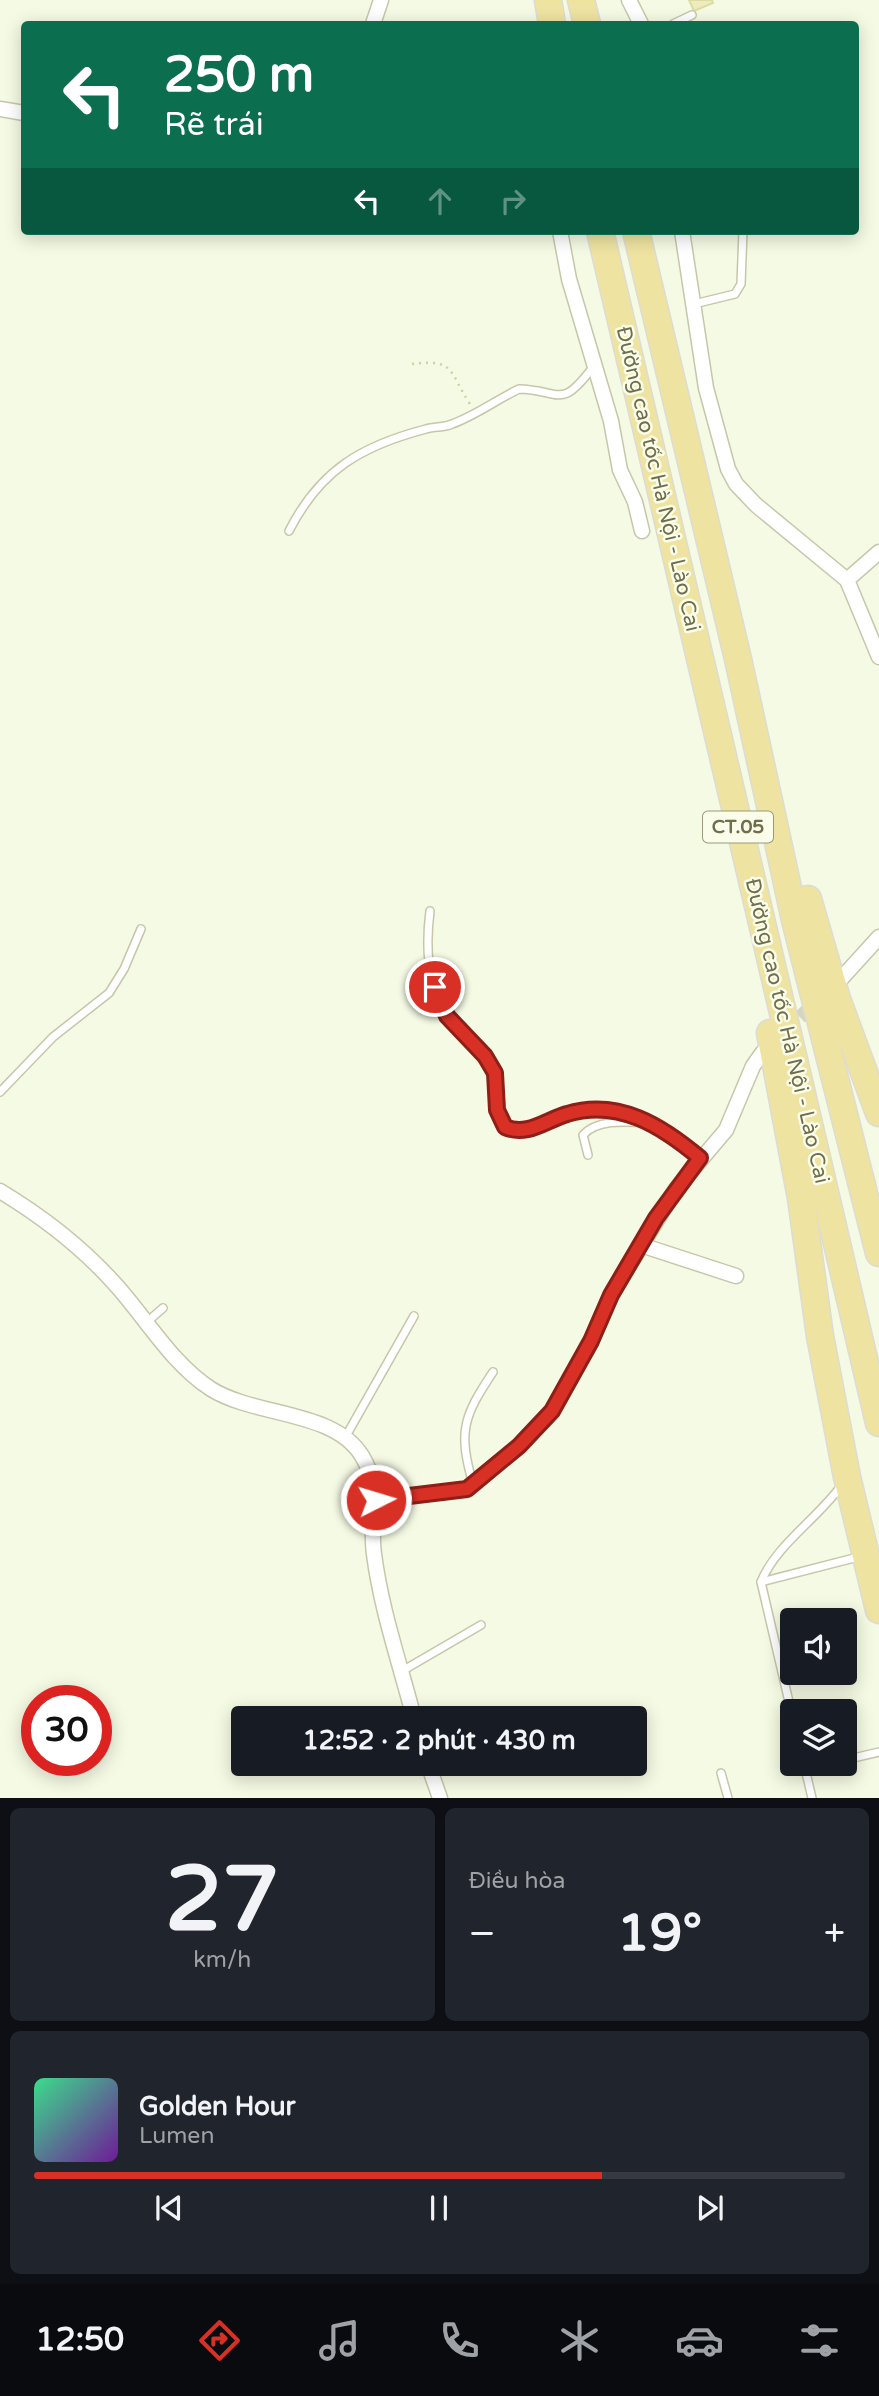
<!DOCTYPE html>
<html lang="vi">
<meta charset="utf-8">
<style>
:root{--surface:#171b24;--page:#20242c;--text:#f1f3f6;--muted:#9ea1a6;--line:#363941;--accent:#d93025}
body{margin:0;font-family:"Varela Round",sans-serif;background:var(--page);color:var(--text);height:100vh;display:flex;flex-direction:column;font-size:26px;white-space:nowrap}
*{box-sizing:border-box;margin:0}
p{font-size:23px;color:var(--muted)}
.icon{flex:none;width:38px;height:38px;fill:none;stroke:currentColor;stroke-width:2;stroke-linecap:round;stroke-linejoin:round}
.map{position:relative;height:1798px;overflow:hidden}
.panel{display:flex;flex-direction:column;gap:10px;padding:10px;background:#0d0f14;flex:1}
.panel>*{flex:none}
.banner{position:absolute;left:21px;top:21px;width:838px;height:214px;border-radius:7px;box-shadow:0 4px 18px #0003;background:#0b6e4f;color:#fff;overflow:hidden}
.tools{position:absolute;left:780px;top:1608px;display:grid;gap:14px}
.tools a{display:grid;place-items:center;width:77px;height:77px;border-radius:7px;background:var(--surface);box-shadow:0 4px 18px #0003;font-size:35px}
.speed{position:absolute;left:21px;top:1685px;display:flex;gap:14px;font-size:35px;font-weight:700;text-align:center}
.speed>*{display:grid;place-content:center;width:91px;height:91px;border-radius:50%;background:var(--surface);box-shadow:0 4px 18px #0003;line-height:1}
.speed .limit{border:10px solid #d22;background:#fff;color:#111}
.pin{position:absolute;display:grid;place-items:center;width:60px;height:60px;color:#fff;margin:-30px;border:4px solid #fff;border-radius:50%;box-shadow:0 2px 7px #0007}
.me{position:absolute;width:77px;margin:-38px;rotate:85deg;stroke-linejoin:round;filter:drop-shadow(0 0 5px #0008)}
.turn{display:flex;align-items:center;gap:24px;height:147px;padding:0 28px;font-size:32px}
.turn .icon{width:91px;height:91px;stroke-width:2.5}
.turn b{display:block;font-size:49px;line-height:60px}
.lanes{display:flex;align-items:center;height:66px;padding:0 28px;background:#0003;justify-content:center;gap:35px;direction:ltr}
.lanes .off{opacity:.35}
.big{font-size:52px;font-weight:700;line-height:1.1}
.panel .tile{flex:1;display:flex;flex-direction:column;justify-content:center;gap:10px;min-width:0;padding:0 24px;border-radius:10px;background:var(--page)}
.panel .dial{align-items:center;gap:0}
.dial b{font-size:91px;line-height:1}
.song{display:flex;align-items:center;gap:21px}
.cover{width:84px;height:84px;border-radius:10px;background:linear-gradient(135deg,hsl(150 70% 55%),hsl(280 70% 35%))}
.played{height:7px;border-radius:4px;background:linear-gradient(90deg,var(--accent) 70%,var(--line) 70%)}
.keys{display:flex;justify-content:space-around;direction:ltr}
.heat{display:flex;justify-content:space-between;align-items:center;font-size:38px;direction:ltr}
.panel .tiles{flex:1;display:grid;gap:10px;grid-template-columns:1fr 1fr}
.tile:last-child{grid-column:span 2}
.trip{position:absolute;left:231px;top:1706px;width:416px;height:70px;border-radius:7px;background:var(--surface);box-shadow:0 4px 18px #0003;font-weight:700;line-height:70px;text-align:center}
.tabs{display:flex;height:112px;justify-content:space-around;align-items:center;background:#090b0e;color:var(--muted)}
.tabs .icon{width:49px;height:49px}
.tabs .on{color:var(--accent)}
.tabs b{font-size:32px;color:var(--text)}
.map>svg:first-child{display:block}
.building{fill:#ececbe;stroke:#dddca0;stroke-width:2}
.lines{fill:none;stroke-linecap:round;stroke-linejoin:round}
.minor-tunnel{stroke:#d4d7be;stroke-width:14;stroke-dasharray:14 7;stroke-linecap:butt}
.service-casing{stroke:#c6c7aa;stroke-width:10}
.minor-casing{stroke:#c6c7aa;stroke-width:17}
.motorway-casing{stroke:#dddcd4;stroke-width:29}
.path{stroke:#d1d0a2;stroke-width:2.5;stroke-dasharray:2 5;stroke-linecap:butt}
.service{stroke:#fff;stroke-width:7}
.minor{stroke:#fff;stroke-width:14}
.motorway{stroke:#eee3a1;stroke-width:26}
.route-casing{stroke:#8d1f18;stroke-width:18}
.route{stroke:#d93025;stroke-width:12}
.labels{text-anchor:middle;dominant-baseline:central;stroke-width:5;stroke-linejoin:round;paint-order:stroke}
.shield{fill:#f9fdea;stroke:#99997b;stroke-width:2}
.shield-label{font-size:19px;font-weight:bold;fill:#706e4c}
.street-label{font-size:21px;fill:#706e4c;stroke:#f9fdea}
</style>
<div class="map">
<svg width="879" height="1798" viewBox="0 0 879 1798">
<rect width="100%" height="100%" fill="#f5fae4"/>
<path class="building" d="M689,0H712L713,3L694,11Z"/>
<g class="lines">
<path class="minor-tunnel" d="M785,1032L818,1000"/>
<defs>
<g id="service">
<path d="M673,24L692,15"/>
<path d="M694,304L735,294L741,284L743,231"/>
<path d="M289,531C320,470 361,446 426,429C435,426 444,428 452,424C475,416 496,400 519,389C561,390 560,411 593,367"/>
<path d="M430,911C425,950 427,993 454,1025C467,1040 484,1052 493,1070C502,1089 492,1110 505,1127C527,1137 546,1120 567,1114C618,1098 662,1126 700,1158"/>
<path d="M0,1092L53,1037L109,993L124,969L141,929"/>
<path d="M588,1155L583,1135C598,1118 630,1122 650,1123"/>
<path d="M147,1322L163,1308"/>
<path d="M346,1436L414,1316"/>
<path d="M473,1484C458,1432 463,1417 493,1372"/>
<path d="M761,1582L862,1556"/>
<path d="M402,1671L481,1625"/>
<path d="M793,1719L761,1582C776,1545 817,1519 841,1486"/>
<path d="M845,1760L879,1752"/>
<path d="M804,1764L812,1798"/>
<path d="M805,1770L829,1764"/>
<path d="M721,1773L728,1798"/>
</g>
<g id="minor">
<path d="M629,0L641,24"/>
<path d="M373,24L381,0"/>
<path d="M0,109L24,113"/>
<path d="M560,231L569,279L611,421L620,470L635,502L642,531"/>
<path d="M682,231L706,388L728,469L736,484L756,505L847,580L879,657"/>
<path d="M847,580L879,552"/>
<path d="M840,980L879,937"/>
<path d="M0,1191C43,1217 81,1246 115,1284C146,1318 171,1363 211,1389C256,1417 334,1410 362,1456C382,1488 369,1519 374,1554C381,1609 400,1664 414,1718"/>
<path d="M641,1245L736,1276"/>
<path d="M376,1500L466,1489L519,1446L552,1411L591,1341L611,1295L676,1189L726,1130L753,1066L763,1052"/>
<path d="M428,1764L440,1798"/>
</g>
<g id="motorway">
<path d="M548,0L552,24"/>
<path d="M581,0L587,24"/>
<path d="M600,231L879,1423"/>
<path d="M636,231L738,659L795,920L879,1253"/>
<path d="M808,899L837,999L879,1113"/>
<path d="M770,1033L801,1198L820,1336L847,1477L879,1610"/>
</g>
</defs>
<use href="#service" class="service-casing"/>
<use href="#minor" class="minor-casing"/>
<use href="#motorway" class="motorway-casing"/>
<path class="path" d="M412,364C456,358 449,373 470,404"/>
<use href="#service" class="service"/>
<use href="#minor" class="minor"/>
<use href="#motorway" class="motorway"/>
</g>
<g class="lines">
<defs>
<path id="route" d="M376,1500L467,1489L519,1446L552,1411L591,1341L611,1295L656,1218L700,1158C662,1126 618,1098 567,1114C546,1120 527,1137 505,1127L497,1110L495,1073L485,1056L447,1016L435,987"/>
</defs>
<use href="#route" class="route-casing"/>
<use href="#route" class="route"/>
</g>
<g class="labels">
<rect class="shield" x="703" y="811.5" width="70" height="31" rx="5"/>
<g class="shield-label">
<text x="738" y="827">CT.05</text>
</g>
<g class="street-label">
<text transform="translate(658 479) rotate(77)">Đường cao tốc Hà Nội - Lào Cai</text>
<text transform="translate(787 1031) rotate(77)">Đường cao tốc Hà Nội - Lào Cai</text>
</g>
</g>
</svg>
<div class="tools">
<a><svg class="icon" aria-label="sound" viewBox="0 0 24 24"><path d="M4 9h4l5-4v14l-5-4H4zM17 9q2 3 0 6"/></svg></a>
<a><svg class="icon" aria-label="layers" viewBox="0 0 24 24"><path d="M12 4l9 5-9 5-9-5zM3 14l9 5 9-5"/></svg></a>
</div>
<div class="speed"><div class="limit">30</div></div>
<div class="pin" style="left:435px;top:987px;background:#d93025"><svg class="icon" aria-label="arrive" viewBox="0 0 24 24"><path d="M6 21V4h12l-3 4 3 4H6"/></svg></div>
<svg class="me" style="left:376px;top:1500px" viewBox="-20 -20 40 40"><circle r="17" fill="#d93025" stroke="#fff" stroke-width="3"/><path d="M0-11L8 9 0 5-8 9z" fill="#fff"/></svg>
<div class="trip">12:52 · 2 phút · 430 m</div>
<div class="banner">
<div class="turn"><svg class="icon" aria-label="left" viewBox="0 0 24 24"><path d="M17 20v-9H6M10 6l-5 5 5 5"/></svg><div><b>250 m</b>Rẽ trái</div></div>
<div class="lanes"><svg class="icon" aria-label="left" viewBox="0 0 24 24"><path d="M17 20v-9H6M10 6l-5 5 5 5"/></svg><svg class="icon off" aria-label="ahead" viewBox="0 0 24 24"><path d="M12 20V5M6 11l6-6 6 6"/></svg><svg class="icon off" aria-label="right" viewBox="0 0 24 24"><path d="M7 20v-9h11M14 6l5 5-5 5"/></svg></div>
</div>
</div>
<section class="panel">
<div class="tiles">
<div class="tile dial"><b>27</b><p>km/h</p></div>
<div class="tile"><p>Điều hòa</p>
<div class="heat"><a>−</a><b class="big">19°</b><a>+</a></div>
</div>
<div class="tile">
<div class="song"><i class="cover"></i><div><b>Golden Hour</b><p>Lumen</p></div></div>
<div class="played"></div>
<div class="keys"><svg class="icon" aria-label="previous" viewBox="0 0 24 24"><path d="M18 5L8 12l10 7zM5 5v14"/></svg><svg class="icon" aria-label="pause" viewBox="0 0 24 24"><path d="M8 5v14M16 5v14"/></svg><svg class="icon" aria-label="next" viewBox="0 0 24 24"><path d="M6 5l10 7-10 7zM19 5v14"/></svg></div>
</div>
</div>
</section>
<nav class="tabs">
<b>12:50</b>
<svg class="icon on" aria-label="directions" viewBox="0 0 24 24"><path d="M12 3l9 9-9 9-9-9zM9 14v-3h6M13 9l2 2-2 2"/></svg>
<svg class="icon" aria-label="music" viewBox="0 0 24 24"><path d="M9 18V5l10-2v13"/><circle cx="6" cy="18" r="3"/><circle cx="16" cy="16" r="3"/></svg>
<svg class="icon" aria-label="phone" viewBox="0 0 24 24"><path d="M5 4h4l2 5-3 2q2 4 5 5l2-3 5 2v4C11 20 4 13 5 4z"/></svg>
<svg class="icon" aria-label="climate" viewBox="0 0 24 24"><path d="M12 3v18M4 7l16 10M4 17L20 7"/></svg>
<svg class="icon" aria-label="car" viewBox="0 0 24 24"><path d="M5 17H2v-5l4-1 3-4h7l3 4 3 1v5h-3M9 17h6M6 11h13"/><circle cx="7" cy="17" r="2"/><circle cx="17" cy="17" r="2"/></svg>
<svg class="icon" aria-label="filters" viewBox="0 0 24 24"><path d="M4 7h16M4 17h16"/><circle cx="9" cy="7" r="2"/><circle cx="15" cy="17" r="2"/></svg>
</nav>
